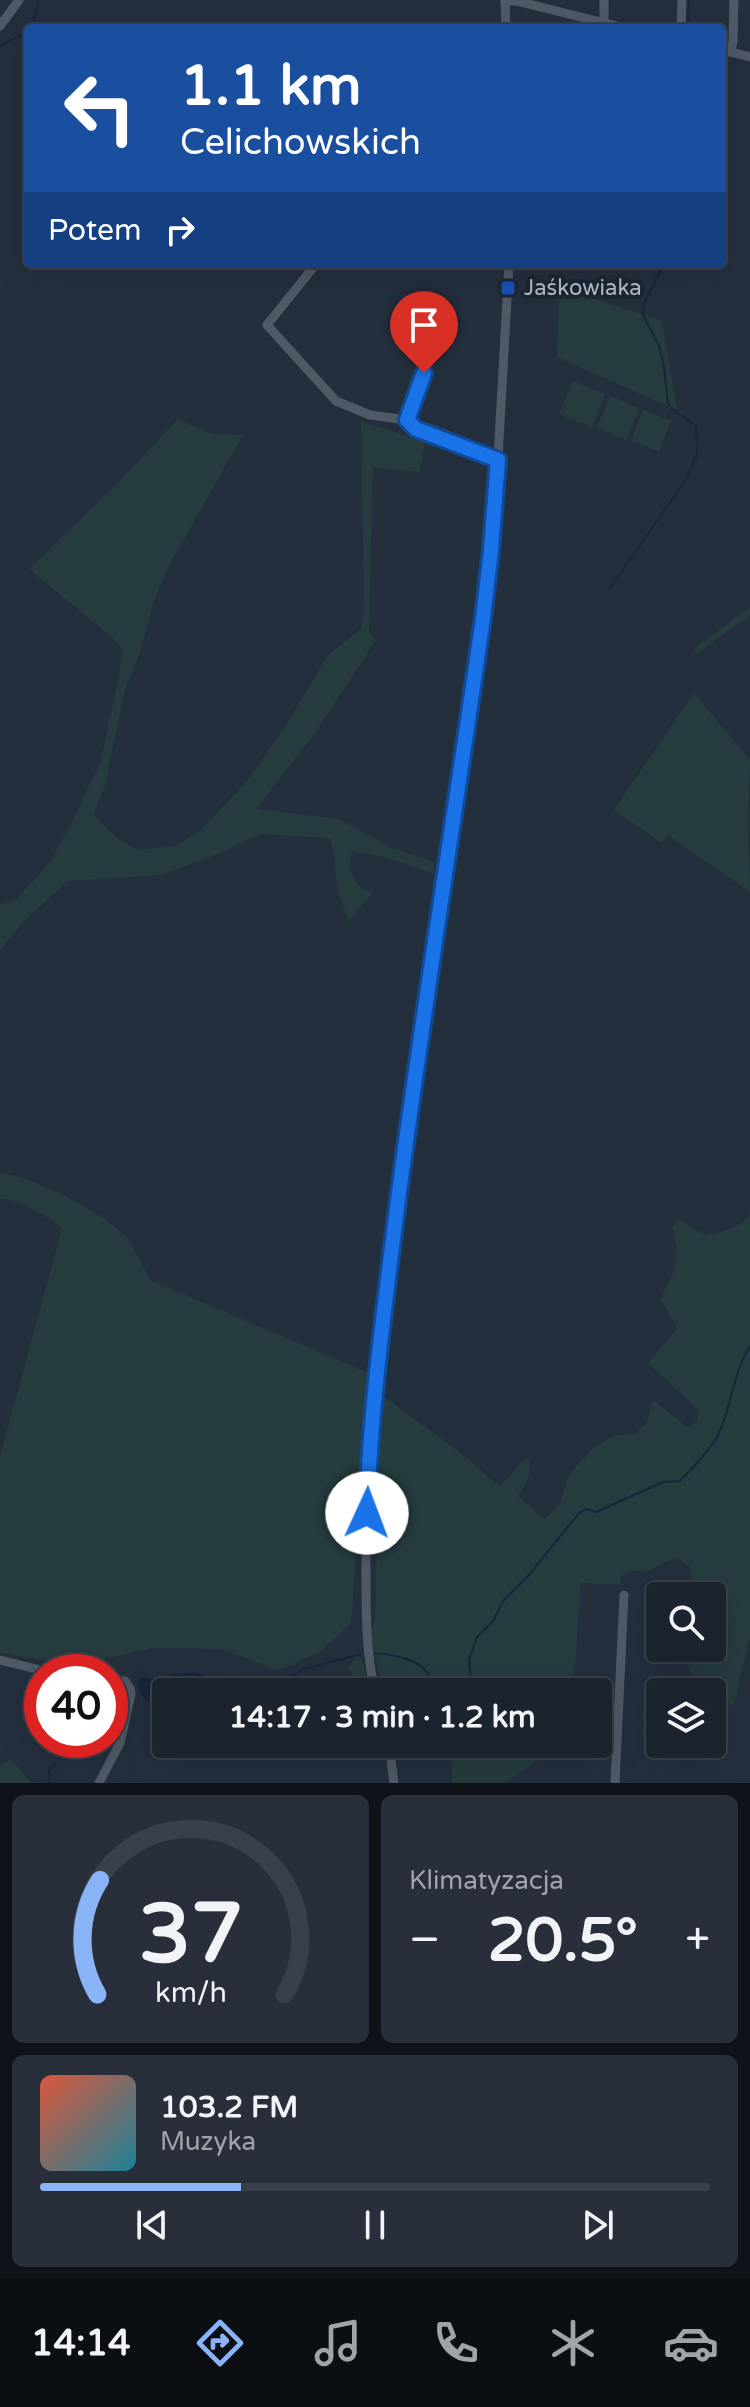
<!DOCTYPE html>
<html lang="pl">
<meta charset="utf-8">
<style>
:root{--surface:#1b232e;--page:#282f3a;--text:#f1f3f6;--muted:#a0a4aa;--line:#39404a;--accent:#8ab4f8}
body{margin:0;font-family:"Varela Round",sans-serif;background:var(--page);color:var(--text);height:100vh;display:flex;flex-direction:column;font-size:30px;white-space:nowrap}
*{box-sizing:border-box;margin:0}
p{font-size:26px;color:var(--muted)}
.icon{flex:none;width:44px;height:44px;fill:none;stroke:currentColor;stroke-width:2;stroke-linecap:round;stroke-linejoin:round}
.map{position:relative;height:1783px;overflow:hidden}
.drawer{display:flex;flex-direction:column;gap:12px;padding:12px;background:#0f1319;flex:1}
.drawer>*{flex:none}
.top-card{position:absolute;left:24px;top:24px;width:702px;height:244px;border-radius:8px;box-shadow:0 8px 32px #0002,0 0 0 2px var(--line);background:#1a4fa0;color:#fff;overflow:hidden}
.controls{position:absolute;left:646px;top:1582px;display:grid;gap:16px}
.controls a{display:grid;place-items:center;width:80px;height:80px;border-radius:8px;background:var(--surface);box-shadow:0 8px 32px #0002,0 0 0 2px var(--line);font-size:40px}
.speed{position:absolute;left:24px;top:1654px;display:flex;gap:16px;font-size:40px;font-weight:700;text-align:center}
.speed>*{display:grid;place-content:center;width:104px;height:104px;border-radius:50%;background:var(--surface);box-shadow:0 8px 32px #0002,0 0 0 2px var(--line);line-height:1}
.speed .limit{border:12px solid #d22;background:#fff;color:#111}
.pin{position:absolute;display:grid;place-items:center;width:68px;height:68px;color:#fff;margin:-82px -34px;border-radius:50% 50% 50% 0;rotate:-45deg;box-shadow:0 0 8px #0007}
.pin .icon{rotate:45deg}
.me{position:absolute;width:88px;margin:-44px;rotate:2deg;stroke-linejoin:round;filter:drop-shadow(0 0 6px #0008)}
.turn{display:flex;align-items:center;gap:28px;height:168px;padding:0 24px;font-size:36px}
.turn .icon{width:104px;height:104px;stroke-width:2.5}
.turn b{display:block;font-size:56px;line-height:68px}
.then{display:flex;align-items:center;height:76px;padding:0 24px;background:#0003;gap:16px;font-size:30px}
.big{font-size:60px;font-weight:800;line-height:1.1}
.drawer .card{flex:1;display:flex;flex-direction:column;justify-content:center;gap:12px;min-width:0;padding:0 28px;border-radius:12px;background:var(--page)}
.drawer .dial{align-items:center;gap:0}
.dial svg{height:208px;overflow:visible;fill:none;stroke:var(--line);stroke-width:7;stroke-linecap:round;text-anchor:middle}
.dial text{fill:var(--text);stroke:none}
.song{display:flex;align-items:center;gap:24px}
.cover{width:96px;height:96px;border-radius:12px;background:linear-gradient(135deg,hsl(10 70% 55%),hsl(190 70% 35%))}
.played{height:8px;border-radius:4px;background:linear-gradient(90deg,var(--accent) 30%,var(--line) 30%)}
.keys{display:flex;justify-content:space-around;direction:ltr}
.heat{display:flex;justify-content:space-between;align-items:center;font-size:44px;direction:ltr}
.drawer .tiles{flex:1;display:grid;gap:12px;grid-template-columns:1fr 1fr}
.card:last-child{grid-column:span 2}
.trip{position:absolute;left:152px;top:1678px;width:460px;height:80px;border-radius:8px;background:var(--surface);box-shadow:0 8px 32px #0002,0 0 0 2px var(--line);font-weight:800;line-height:80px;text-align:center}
.tabs{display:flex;height:128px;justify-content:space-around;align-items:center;background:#0b0e12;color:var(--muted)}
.tabs .icon{width:56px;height:56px}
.tabs .on{color:var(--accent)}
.tabs b{font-size:36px;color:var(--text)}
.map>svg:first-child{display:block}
.green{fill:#263c3f}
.water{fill:#17263c}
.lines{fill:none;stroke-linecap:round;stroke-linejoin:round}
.stream{stroke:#17263c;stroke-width:2}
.minor{stroke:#505966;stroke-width:9}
.route-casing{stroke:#114b97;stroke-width:20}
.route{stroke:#1a73e8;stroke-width:14}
.transit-dot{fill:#1a4fb4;stroke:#1d2633;stroke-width:3}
.labels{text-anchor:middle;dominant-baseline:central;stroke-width:8;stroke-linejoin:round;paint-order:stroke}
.poi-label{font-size:22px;fill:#b4bcc9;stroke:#1d2633;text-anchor:start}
</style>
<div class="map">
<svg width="750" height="1783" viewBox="0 0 750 1783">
<rect width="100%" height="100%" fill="#242f3e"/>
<g class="green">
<path d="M559,287L662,321L677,410L557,357Z"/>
<path d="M573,381L605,394L592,427L559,414Z"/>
<path d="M610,396L639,408L626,440L597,427Z"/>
<path d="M643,410L671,421L659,452L631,440Z"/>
<path d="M178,419L212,434L243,435L171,562L155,598L139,656L125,690L104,789L93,815L117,838L137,850L175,846L201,830L248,780L285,727L329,654L361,629L364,612L361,421L425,442L420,472L373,467L369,632L376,640L315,733L256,809L339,819L389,847L434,862L435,874L385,857L352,851L349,869L359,886L372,893L349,921L337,889L335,858L330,838L260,834L225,851L161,875L68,881L25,920L0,950V905L16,900L52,860L77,812L101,760L120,670L122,650L113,638L29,569L118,483Z"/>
<path d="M750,607V616L697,653L694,649Z"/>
<path d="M694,693L750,760L748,819L750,892L668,835L662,843L614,810Z"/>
<path d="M0,1173L22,1177L67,1197L102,1217L128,1238L150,1280L369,1373L351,1623L320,1652L278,1671L223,1649L152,1648L74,1666L0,1653V1457L62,1228C43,1215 24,1199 0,1199Z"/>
<path d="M750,1214V1636L734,1705L712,1700V1692H700L685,1659L686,1648H712V1596H691L690,1567L676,1557L648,1571H630L621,1576V1585L581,1583L573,1692H383L370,1633L375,1620L380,1413L382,1395L463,1455L499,1486L506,1480L525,1459H529C532,1473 526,1485 518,1496L544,1519L558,1507L570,1474L591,1450L613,1436L634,1434L647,1423L653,1400L687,1427L697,1422L699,1410L648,1363L676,1330V1325L660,1299C675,1271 682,1260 672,1228L678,1219L705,1235C723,1232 739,1229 750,1214Z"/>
<path d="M356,1656L361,1657L371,1692H362L348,1667Z"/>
<path d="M451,1744H561L505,1783H452Z"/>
<path d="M11,1759L30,1781L31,1783H0V1765Z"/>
</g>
<path class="water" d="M193,1672L212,1678L232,1675L254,1679L252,1683L240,1685L236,1692H166V1708L144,1700C140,1692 136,1684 140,1677L161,1679L168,1675Z"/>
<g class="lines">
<g class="stream">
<path d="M32,28L39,0"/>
<path d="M688,28L689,0"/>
<path d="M0,46L28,31"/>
<path d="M610,588L687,478L697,454L696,426L672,409L668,404L664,366L659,346L643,315L644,303L664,264"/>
<path d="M374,1653C391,1655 418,1657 428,1674C431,1681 432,1686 437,1692"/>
<path d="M254,1679L266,1690L272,1689L301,1670L361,1654"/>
<path d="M447,1692L454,1689L460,1692L471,1682L469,1660L477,1637L493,1621L504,1600L529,1575L579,1513L586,1509L596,1512L663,1482L680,1481C692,1468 708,1453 717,1437C731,1411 734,1368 750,1347"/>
<path d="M110,1693L125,1690"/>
<path d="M49,1783V1770L56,1764"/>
</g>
<g class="minor">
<path d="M505,0L506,28"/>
<path d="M505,1H516L625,28"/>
<path d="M0,26L19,0"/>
<path d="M604,28V0"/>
<path d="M681,28L682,0"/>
<path d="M722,50L750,57"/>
<path d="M730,52L733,42L734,0"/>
<path d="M316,264L267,325L336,401L370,415L407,420L416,429L498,460"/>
<path d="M407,420C418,390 431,361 439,330"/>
<path d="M0,1660L49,1672"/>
<path d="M375,1692C365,1648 366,1605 366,1560C367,1464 376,1371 388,1276C418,1043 458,812 488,580L496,493L509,264"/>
<path d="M389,1744L394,1783"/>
<path d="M99,1783L120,1743L131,1694L130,1688L125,1681H110"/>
<path d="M615,1783L624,1595"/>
</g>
</g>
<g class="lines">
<defs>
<path id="route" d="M367,1513C370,1408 385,1304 398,1200C424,1006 455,812 483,618L491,550L498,460L416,429L407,420L424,373"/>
</defs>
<use href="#route" class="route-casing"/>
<use href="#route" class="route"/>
</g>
<rect class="transit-dot" x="500" y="280" width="16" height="16" rx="4"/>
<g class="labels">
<g class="poi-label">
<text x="524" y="288">Jaśkowiaka</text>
</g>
</g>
</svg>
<div class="controls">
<a><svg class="icon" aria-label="search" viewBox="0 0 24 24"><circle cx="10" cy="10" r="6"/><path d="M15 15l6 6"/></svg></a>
<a><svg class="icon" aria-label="layers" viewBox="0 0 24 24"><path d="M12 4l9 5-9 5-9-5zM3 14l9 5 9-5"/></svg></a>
</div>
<div class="speed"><div class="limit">40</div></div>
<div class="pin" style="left:424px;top:373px;background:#d93025"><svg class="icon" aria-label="arrive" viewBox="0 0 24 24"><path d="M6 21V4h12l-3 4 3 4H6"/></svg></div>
<svg class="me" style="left:367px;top:1513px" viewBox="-20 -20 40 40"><circle r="19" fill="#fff"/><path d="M0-13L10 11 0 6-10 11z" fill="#1a73e8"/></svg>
<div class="trip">14:17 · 3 min · 1.2 km</div>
<div class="top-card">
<div class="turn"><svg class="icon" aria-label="left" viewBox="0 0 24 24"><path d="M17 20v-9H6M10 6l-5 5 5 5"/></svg><div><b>1.1 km</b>Celichowskich</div></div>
<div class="then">Potem<svg class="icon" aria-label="right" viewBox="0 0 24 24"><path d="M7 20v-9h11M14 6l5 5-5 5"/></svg></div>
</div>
</div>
<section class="drawer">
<div class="tiles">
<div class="card dial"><svg viewBox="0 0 100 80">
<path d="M14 69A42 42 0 1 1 86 69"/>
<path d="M14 69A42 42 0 0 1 15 25" stroke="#8ab4f8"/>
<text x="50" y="56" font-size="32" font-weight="700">37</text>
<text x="50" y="72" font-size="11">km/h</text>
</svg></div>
<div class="card"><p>Klimatyzacja</p>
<div class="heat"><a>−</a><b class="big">20.5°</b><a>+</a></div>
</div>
<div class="card">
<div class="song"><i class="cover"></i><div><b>103.2 FM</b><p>Muzyka</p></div></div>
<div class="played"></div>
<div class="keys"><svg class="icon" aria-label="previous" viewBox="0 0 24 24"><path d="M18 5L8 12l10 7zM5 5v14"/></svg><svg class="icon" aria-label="pause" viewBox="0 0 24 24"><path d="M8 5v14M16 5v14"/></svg><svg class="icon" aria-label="next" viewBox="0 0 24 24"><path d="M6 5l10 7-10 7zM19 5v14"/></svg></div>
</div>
</div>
</section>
<nav class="tabs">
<b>14:14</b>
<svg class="icon on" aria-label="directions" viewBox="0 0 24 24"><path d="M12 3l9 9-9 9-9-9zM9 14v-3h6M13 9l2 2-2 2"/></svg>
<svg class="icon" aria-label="music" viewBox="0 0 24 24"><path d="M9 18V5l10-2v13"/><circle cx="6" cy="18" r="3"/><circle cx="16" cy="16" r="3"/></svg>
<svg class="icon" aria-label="phone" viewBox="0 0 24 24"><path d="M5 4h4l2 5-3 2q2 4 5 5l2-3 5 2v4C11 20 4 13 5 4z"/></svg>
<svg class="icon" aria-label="climate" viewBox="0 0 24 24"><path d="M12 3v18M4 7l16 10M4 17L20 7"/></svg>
<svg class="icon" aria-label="car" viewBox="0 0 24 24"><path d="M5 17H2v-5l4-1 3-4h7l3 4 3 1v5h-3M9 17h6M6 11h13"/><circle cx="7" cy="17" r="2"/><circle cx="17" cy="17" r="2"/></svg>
</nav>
